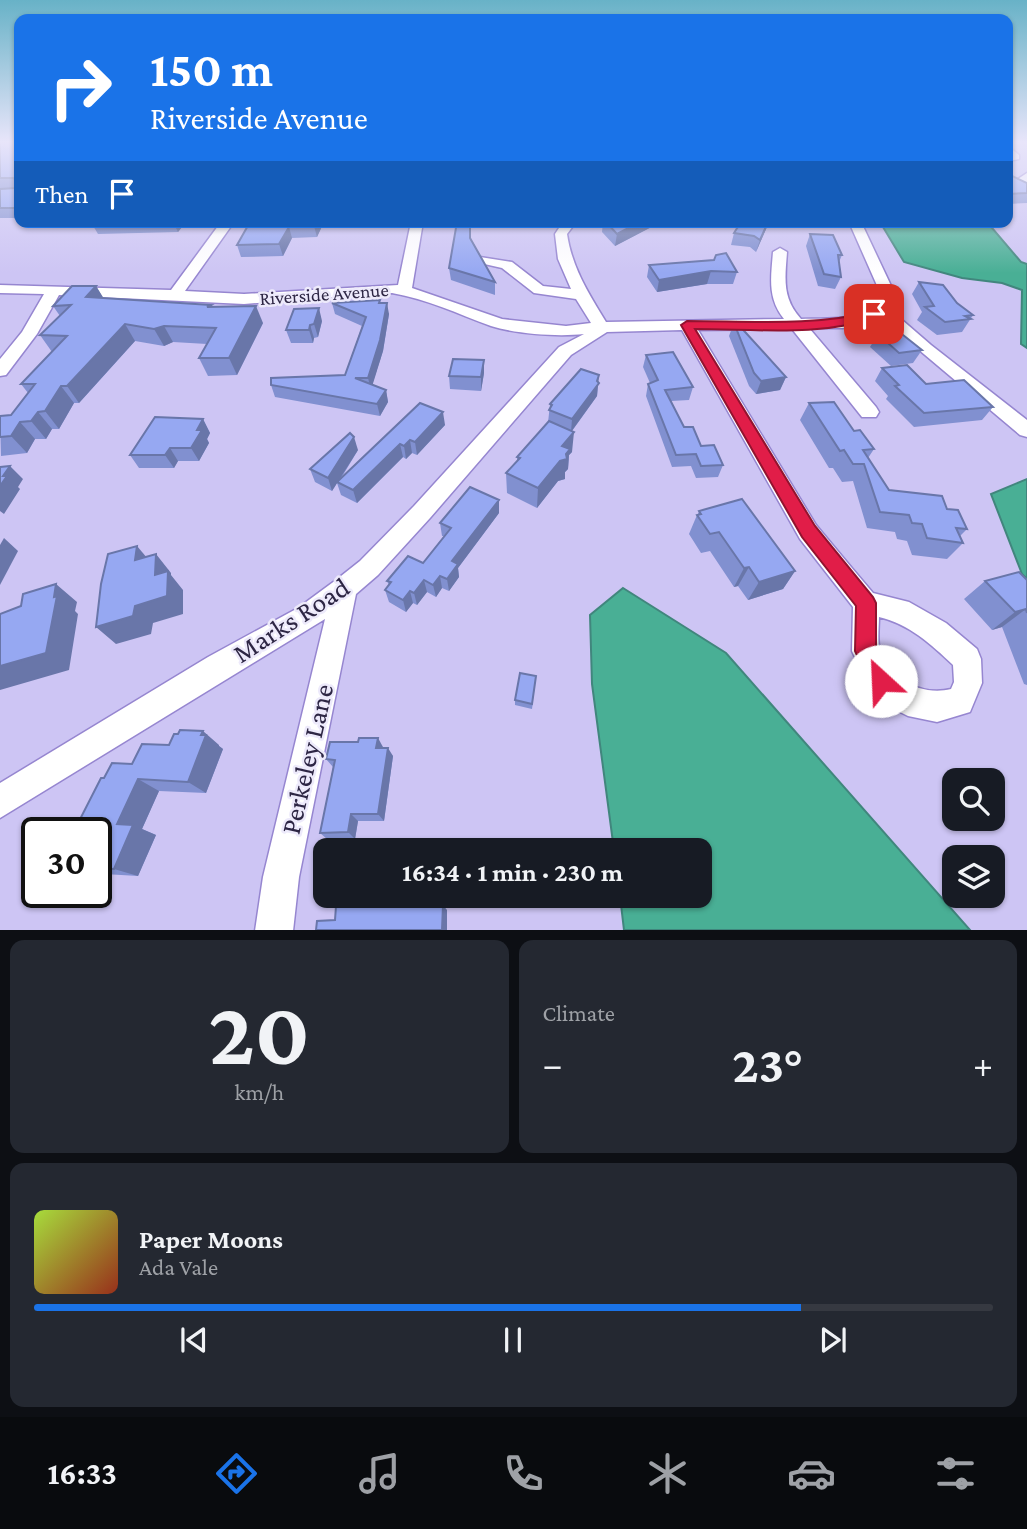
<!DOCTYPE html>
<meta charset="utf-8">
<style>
:root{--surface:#171b24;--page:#242831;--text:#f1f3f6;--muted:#9ea1a6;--line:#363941;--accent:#1a73e8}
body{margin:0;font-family:"Crimson Pro",serif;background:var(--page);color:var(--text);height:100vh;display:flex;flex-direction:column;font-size:26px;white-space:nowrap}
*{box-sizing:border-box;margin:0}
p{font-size:23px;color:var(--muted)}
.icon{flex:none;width:38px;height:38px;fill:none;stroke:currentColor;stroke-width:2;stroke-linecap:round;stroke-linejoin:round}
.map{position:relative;height:930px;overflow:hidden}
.sheet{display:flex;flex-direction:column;gap:10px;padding:10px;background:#0d0f14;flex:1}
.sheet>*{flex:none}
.guide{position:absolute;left:14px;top:14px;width:999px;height:214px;border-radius:14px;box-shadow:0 2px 5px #0004;background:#1a73e8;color:#fff;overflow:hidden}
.fabs{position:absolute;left:942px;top:768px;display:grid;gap:14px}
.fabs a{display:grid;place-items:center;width:63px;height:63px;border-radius:14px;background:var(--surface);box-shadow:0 2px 5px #0004;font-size:35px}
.speed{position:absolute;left:21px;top:817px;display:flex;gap:14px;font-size:35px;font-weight:700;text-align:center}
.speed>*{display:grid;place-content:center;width:91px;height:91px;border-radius:50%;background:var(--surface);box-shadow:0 2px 5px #0004;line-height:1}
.speed .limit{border:4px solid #111;border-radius:10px;background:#fff;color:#111}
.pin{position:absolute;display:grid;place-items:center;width:60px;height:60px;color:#fff;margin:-30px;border-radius:14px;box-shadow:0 4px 10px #0006}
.me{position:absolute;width:77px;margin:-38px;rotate:335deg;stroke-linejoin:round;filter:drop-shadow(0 0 5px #0008)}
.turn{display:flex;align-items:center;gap:24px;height:147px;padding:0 21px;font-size:32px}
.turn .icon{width:91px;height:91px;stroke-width:2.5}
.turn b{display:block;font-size:49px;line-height:60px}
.then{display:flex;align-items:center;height:66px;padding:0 21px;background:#0003;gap:14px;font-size:26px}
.big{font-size:52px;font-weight:700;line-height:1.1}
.sheet .widget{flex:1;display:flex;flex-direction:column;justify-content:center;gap:10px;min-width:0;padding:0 24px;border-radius:14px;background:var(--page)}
.sheet .dial{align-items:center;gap:0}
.dial b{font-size:91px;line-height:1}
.song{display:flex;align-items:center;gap:21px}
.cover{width:84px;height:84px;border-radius:10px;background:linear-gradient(135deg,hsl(80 70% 55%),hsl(10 70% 35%))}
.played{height:7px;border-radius:4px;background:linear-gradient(90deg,var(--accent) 80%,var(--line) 80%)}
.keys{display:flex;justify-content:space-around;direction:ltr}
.heat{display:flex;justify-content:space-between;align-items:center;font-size:38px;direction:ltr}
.sheet .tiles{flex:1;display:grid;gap:10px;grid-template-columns:1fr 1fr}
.widget:last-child{grid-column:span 2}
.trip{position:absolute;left:313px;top:838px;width:399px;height:70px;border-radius:14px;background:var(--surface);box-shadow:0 2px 5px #0004;font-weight:700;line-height:70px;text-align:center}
.tabs{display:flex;height:112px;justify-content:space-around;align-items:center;background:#090b0e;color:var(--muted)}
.tabs .icon{width:49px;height:49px}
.tabs .on{color:var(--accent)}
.tabs b{font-size:32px;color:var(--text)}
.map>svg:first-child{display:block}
.water{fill:#49af95;stroke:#41867d;stroke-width:2}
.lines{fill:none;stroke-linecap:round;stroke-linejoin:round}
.minor-casing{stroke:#9686d0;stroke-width:3}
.minor{fill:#fff;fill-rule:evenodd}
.wall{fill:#8190d0}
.shaded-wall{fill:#6976a9}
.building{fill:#96a8f2;stroke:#6976a9;stroke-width:2}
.route{fill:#e11d48;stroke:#92132f;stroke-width:2}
.labels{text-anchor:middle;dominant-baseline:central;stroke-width:5;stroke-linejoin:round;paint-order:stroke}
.far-street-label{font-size:19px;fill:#2d2644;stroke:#edeafb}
.near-street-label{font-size:28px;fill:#2d2644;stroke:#edeafb}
</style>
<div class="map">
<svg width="1027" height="931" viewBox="0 0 1027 931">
<rect width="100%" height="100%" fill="#cdc5f4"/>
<g class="water">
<path d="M880,222H987L1021,262L1027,264V348L1021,344L1022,290L1002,283L962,278L904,262Z"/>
<path d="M1027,479V579L1022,574L991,494Z"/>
<path d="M623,588L726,653L970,930H624L620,896H700V850H614L592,684L590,615Z"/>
</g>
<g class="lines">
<defs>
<g id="minor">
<path d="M1008,146L1019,155V159L1008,161Z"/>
<path d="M1027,173V190L1015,181Z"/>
<path d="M221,222H234L185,291L244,294L398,285L411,222H423L412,288L502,319L566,326L591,323L576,299L534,293L502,268L480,263V257L512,262L543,286L571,289L558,259L555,234L563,222H576L567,234C572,268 589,294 606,322L784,319C767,298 771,277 773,252L780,248L787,252C785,279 782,298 801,319C826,318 875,324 879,290L849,222H861L893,290V300L887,307L931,345L1027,420V437L1020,435L880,317L843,328H809L876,407L879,412L876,417H862L792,329L698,330L816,525L851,567L873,593L909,602L946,623L977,649L981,659L982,683L970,712L937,722L908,716L898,711L871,691L852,651L853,607L800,539L682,330L607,332L571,355L430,518L378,575L356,594L299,877L293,931H255L263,877L325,619L0,818V783L208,657L298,608L336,580L360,561L414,506L559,347L584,334C558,337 516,334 491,326C458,314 427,299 392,293L244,304L59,295L37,334L6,375L0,376V359L22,332L44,294L0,293V285L171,290ZM879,617C909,624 931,644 953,665L954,682L951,689C922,696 890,680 880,651C877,641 879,627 879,617Z"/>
</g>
</defs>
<use href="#minor" class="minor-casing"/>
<use href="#minor" class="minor"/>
</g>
<g class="wall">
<path d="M0,142H19V218H0V189L15,188H0Z"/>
<path d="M1008,174L1027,183V203L1008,204Z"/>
<path d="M94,222H186L178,232L98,234L92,224Z"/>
<path d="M250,222H324L317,237L292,238L283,256L241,257L237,245Z"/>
<path d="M603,222H661L615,246L602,232Z"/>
<path d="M741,222H769L756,252L750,247L731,245L734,233Z"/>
<path d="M810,234L842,255L839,262L841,277L835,289L818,286L806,246Z"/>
<path d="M471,239L495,282V295L451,280L449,268Z"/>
<path d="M649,265L737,272L733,284H707L657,292L647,277Z"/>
<path d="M919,282L957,303L973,315L962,332L937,335L917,320L922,312L912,294Z"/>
<path d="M96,286L103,298L211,305V307L263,323L237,375L208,376L199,358L207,344L173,342L164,346L135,341L79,403H74L59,429H52L46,439H35L27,453L1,456L0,416L11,415L28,393L21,384L52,352L40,335L60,316L53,306Z"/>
<path d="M380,300V303L389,314L383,351L372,385L386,390L388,402L380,416L275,397L271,385L345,375L362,326L335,314L332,303Z"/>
<path d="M322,321L318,337L314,338L313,343H291L286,330Z"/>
<path d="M734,323L786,377L780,390L756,394L749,386L729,336Z"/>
<path d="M878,334L922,350L913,363L891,366L870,347Z"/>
<path d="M646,355L693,387L689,400L671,401L684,427L701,446L723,465L718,477L696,478L691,466L672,467L646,396L648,384L650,383L643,367Z"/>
<path d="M882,368L926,384L993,407L982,420L914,427L886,399L888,396L875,381Z"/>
<path d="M484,373L481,391L450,389L449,376Z"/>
<path d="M598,382L597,396L572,431V452L569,455L568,469L565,472V479L558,481L537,508L507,493L506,473L517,461V457L548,423L550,404Z"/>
<path d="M420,403L445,425L417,455L412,453L406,459L403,457L357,503L341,495L337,483L332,491L315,482L310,469L358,450L340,480Z"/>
<path d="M809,403L854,431L874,449L868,458L889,490L947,509L967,529L960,536L963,543L947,559L912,555L907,541L897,539L895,532L867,528L853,481L842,482L833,468H829L800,420Z"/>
<path d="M203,419L210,433L207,439L209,443L199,461H178L174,468H139L130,455Z"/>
<path d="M699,511L795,571L783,589L748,600L738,586L734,587L710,551L701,553L689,534L697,515L698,514Z"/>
<path d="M499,513L458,568L459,577L449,591L442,588L436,597L427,592L417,605L413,603L406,612L389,602L385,590L389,585L387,581L423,563L444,536H442L440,523Z"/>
<path d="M1027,580V685L1024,684L1002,627L992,630L964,599L985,581Z"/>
<path d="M536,676L532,709L515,705V700Z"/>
<path d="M169,745H219V746L223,749L206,793L159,791L142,829L156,835L138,876L104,874L96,871V833L104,778Z"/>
<path d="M383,748L393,756L384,821H358L355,839H327L320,833L333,767L326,759Z"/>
</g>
<g class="shaded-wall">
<path d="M173,222H186L178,232Z"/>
<path d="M316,222H324L317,237L314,226Z"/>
<path d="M640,222H661L615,246L617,234Z"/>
<path d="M768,222H769L756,252L760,240Z"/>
<path d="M289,227L292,238L283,256L279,244Z"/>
<path d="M711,271L707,284L657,292L659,280Z"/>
<path d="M96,286L106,302L86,297Z"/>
<path d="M387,303L389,314L383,351L371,390L368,378Z"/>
<path d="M256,306L263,323L237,375L229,358Z"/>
<path d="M319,308L322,321L318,337L314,324Z"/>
<path d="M125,324L135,341L79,403L67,386Z"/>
<path d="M310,325L314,338L313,343L309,330Z"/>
<path d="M164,326L173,342L164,346L154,329Z"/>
<path d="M484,360V373L481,391V377Z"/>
<path d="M599,375L597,396L571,432L572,419Z"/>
<path d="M786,377L780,390L756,394L761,381Z"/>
<path d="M61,386L74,403L59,429L45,411Z"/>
<path d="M386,390L388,402L380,416L377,404Z"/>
<path d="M38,412L52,429L46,439L31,421Z"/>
<path d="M443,412L445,425L417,455L415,442Z"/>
<path d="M203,419L210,433L207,439L209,443L199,461L191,448L197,430Z"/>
<path d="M20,422L35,439L27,453L11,436Z"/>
<path d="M574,432L572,452L569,455L568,469L565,472V479L558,481L537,508L538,488L562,446Z"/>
<path d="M354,437L358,450L332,491L328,478Z"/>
<path d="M410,440L412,453L406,459L404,446Z"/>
<path d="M400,444L403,457L357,503L353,490Z"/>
<path d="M170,448L178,461L174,468L165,455Z"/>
<path d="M10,466L23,479L18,487L20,489L4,514L0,511V486L3,476Z"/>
<path d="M499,500V513L458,568L459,577L449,591L447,579L452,561Z"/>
<path d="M4,538L18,551L0,585V545Z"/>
<path d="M137,546L153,565L135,560Z"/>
<path d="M156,554L171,573V575L183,590V614L153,623L151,634L116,644L96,627L135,606L155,575Z"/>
<path d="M749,567L738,586L734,587L744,568Z"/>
<path d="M795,571L783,589L748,600L759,582Z"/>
<path d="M440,576L442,588L436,597L433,585Z"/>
<path d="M424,580L427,592L417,605L414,593Z"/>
<path d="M56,584L77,602L75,611L78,614L69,670L0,690V666L54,597Z"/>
<path d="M410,591L413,603L406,612L403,600Z"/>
<path d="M1026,609L1002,627L992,630L1015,612Z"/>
<path d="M203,731L219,745V746L223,749L206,793L188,782Z"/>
<path d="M378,738L383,747L376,748Z"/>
<path d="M388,748L393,756L384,821L378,814Z"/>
<path d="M138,779L159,791L142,829L156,835L138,876L114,869L117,824Z"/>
<path d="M351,814L358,821L355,839L348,832Z"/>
<path d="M443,905L447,910V930H442Z"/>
</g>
<g class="building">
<path d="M0,142H19V208H0V189L15,188L16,180L13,178H0Z"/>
<path d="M1008,174L1027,183V193L1008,194Z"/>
<path d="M94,222H162L92,224Z"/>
<path d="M250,222H316L314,226L289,227L279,244L237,245Z"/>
<path d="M457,222H470V238L495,282L449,268Z"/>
<path d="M606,222H640L617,234Z"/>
<path d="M741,222H768L760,240L754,236L734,233Z"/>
<path d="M810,234L833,235L842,255H838L841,277L824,274Z"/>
<path d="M726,253L737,272L711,271L659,280L649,265L714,260L716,255Z"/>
<path d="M919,282L943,285L957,303L973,315L965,316L971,319L945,322L925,307L934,306Z"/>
<path d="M72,286H96L86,297L211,305L207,307L256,306L229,358H199L216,328L164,326L154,329L125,324L67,386H61L45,411L38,412L31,421L20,422L11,436L0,437V416L11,415L35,384H21L67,336L40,335L71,305L53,306Z"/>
<path d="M380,300L379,303H387L380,340L368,378H355L386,390L377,404L271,385V378L345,375L366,317L332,303Z"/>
<path d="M319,308L314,324L310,325L309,330H286L294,309Z"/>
<path d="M736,322L786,377L761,381L754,373L734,323Z"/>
<path d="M898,331L922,350L899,353L878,334Z"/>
<path d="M673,352L693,387L665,390L684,427H693L701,446L714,445L723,465L701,466L696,454L676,455L648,384L658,380L646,355Z"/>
<path d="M453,359L484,360L481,377L449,376Z"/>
<path d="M907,365L926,384L964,380L993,407L924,413L895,386L899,385L882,368Z"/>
<path d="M581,369L599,375L597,381L599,383L572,419L549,410L552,405L550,404Z"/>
<path d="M834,402L854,431L860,430L874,449L863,450L889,490L942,496L947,509L958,510L967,529L956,528L963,543L927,538L922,524L912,523L909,515L880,512L864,464H853L844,450L840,451L809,403Z"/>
<path d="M420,403L443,412L415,442L410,440L404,446L400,444L353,490L337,482Z"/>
<path d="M155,417L203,419L197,430H202L191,448H170L165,455H130Z"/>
<path d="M549,421L574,432L562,446L570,449L566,454L567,459L560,461L538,488L506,473L520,458L517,457Z"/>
<path d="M350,433L354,437L328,478L310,469Z"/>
<path d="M10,466L3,476H7L0,486V467Z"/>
<path d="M470,487L499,500L452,561L458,564L447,579L440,576L433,585L424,580L414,593L410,591L403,600L385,590L391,582L387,581L408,556L423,563L451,528L440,523Z"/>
<path d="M742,499L795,571L759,582L749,567L744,568L719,532L710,534L697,515L701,514L699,511Z"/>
<path d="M137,546L135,560L156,554L155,575L168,571L167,596L135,606L133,616L96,627L101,584L108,554Z"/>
<path d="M1019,572L1027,580V613L1026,609L1015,612L985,581Z"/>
<path d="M56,584L54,597L57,596L46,653L0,666V614L21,606L23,594Z"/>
<path d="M520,673L536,676L532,704L515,700Z"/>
<path d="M180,730L203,731L201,735H206L188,782L138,779L117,824L133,825L114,869L96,868V833H73L101,778H104L112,763L132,764L142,744L169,745L174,734H178Z"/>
<path d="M359,738H378L376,748H388L378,814H351L348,832L320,833L335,760L326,759L330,742H358Z"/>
<path d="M443,905L442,930H316L317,921L335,920L336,906Z"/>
</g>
<linearGradient id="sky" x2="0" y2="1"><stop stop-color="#68b2c7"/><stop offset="0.52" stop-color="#e8e5fa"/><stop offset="1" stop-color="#e8e5fa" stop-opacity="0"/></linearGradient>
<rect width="1027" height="273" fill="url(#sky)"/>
<path class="route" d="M874,311L878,312V317C822,337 755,329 695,329L815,526L873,597L876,603V650L892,681L888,689L881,692L873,689L855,651L856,606L802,537L681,325L687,321C749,321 814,327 874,311Z"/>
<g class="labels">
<g class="far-street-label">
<text transform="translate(324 294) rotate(-4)">Riverside Avenue</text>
</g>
<g class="near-street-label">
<text transform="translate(291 620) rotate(-33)">Marks Road</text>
<text transform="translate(307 759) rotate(-77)">Perkeley Lane</text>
</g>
</g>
</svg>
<div class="fabs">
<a><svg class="icon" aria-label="search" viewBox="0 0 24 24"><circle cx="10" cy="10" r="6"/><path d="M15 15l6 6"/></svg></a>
<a><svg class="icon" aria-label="layers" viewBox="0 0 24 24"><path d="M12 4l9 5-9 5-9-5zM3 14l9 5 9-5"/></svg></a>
</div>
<div class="speed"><div class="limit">30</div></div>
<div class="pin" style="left:874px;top:314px;background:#d93025"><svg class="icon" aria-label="arrive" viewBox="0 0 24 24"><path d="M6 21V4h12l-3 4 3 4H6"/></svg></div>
<svg class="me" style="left:881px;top:681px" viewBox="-20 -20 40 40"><circle r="19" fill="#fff"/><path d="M0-13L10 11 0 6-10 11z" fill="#e11d48"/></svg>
<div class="trip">16:34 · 1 min · 230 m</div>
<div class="guide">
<div class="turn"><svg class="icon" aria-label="right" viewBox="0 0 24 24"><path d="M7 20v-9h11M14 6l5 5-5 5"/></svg><div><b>150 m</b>Riverside Avenue</div></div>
<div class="then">Then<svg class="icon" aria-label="arrive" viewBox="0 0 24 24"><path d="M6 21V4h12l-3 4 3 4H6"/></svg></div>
</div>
</div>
<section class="sheet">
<div class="tiles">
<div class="widget dial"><b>20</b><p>km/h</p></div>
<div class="widget"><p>Climate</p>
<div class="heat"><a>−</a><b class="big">23°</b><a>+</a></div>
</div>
<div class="widget">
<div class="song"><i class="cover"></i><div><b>Paper Moons</b><p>Ada Vale</p></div></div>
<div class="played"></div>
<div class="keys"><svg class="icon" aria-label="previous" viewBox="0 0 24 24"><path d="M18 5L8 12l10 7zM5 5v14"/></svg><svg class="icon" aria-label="pause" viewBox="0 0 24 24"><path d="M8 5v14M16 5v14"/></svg><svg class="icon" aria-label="next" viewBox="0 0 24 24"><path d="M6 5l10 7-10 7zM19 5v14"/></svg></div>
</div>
</div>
</section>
<nav class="tabs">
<b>16:33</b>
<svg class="icon on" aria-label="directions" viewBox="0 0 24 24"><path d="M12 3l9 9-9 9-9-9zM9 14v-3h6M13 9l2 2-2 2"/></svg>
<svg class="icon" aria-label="music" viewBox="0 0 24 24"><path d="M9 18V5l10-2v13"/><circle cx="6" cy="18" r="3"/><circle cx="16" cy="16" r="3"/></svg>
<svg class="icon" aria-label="phone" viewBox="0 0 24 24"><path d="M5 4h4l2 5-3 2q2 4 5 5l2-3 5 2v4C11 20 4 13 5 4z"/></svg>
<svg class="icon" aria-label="climate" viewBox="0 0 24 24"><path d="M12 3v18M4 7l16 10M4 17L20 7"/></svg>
<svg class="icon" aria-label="car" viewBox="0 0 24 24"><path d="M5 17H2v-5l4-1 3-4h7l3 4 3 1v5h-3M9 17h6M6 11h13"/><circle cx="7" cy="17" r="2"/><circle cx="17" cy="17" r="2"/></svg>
<svg class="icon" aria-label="filters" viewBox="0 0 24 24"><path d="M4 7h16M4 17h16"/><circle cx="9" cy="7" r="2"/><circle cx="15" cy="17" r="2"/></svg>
</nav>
